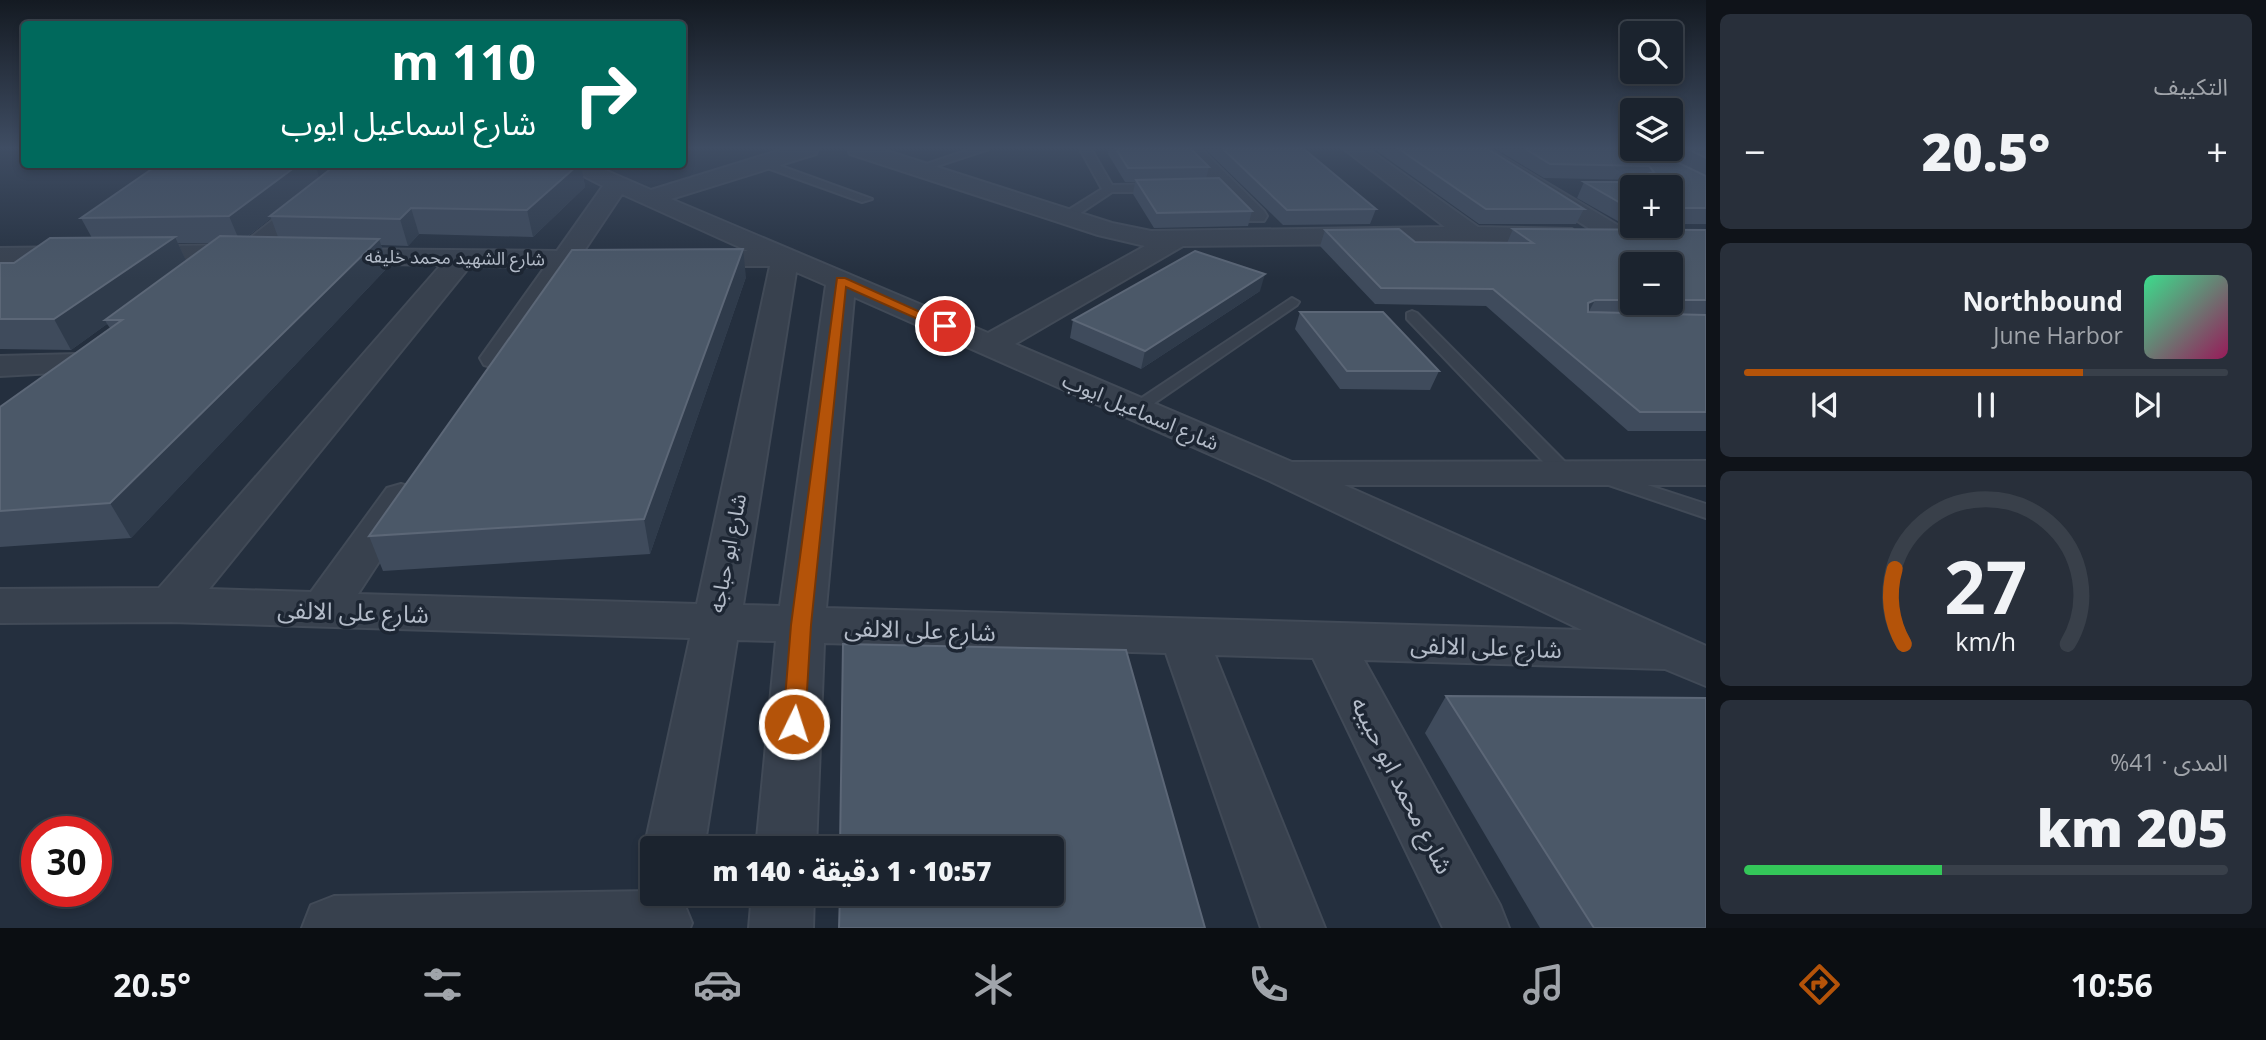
<!DOCTYPE html>
<html lang="ar">
<meta charset="utf-8">
<style>
:root{--surface:#1b232e;--page:#282f3a;--text:#f1f3f6;--muted:#a0a4aa;--line:#39404a;--accent:#b45309}
body{margin:0;font-family:"Open Sans","Noto Sans Arabic",sans-serif;background:var(--page);color:var(--text);direction:rtl;height:100vh;display:flex;flex-direction:column;font-size:26px;white-space:nowrap}
*{box-sizing:border-box;margin:0}
p{font-size:23px;color:var(--muted)}
.icon{flex:none;width:38px;height:38px;fill:none;stroke:currentColor;stroke-width:2;stroke-linecap:round;stroke-linejoin:round}
.map{position:relative;flex:1;overflow:hidden;direction:ltr}
.details{display:flex;flex-direction:column;gap:14px;padding:14px;background:#0f1319;width:560px}
.details>*{flex:none}
.banner{position:absolute;left:21px;top:21px;width:665px;height:147px;border-radius:7px;box-shadow:0 4px 10px #0003,0 0 0 2px var(--line);direction:rtl;background:#00695c;color:#fff;overflow:hidden}
.controls{position:absolute;left:1620px;top:21px;display:grid;gap:14px}
.controls a{display:grid;place-items:center;width:63px;height:63px;border-radius:7px;background:var(--surface);box-shadow:0 4px 10px #0003,0 0 0 2px var(--line);font-size:35px}
.speed{position:absolute;left:21px;top:816px;display:flex;gap:14px;font-size:35px;font-weight:700;text-align:center}
.speed>*{display:grid;place-content:center;width:91px;height:91px;border-radius:50%;background:var(--surface);box-shadow:0 4px 10px #0003,0 0 0 2px var(--line);line-height:1}
.speed .limit{border:10px solid #d22;background:#fff;color:#111}
.pin{position:absolute;display:grid;place-items:center;width:60px;height:60px;color:#fff;margin:-30px;border:4px solid #fff;border-radius:50%;box-shadow:0 2px 7px #0007}
.me{position:absolute;width:77px;margin:-38px;rotate:4deg;stroke-linejoin:round;filter:drop-shadow(0 0 5px #0008)}
.turn{display:flex;align-items:center;gap:24px;height:147px;padding:0 35px;font-size:32px}
.turn .icon{width:91px;height:91px;stroke-width:2.5}
.turn b{display:block;font-size:49px;line-height:60px}
.big{font-size:52px;font-weight:800;line-height:1.1}
.details .widget{flex:1;display:flex;flex-direction:column;justify-content:center;gap:10px;min-width:0;padding:0 24px;border-radius:10px;background:var(--page)}
.details .dial{align-items:center;gap:0}
.dial svg{height:182px;overflow:visible;fill:none;stroke:var(--line);stroke-width:7;stroke-linecap:round;text-anchor:middle}
.dial text{fill:var(--text);stroke:none}
.song{display:flex;align-items:center;gap:21px}
.cover{width:84px;height:84px;border-radius:10px;background:linear-gradient(135deg,hsl(150 70% 55%),hsl(330 70% 35%))}
.played{height:7px;border-radius:4px;background:linear-gradient(90deg,var(--accent) 70%,var(--line) 70%)}
.keys{display:flex;justify-content:space-around;direction:ltr}
.heat{display:flex;justify-content:space-between;align-items:center;font-size:38px;direction:ltr}
.charge{height:10px;border-radius:5px;background:linear-gradient(90deg,#34c759 41%,var(--line) 0)}
.trip{position:absolute;left:640px;top:836px;width:424px;height:70px;border-radius:7px;background:var(--surface);box-shadow:0 4px 10px #0003,0 0 0 2px var(--line);font-weight:800;line-height:70px;text-align:center;direction:rtl}
.tab-bar{display:flex;height:112px;justify-content:space-around;align-items:center;background:#0b0e12;color:var(--muted)}
.tab-bar .icon{width:49px;height:49px}
.tab-bar .on{color:var(--accent)}
.tab-bar b{font-size:32px;color:var(--text)}
main{display:flex;flex:1;min-height:0}
.map>svg:first-child{display:block}
.lines{fill:none;stroke-linecap:round;stroke-linejoin:round}
.lane-casing{stroke:#414a57;stroke-width:4}
.street-casing{stroke:#414a57;stroke-width:4}
.lane{fill:#38414e;fill-rule:evenodd}
.street{fill:#38414e;fill-rule:evenodd}
.wall{fill:#3f4b5c;fill-rule:evenodd}
.shaded-wall{fill:#2f3b4b}
.building{fill:#4b5868;stroke:#5c6777;stroke-width:2}
.route{fill:#b45309;stroke:#753606;stroke-width:2}
.labels{text-anchor:middle;dominant-baseline:central;stroke-width:7;stroke-linejoin:round;paint-order:stroke}
.far-street-label{font-size:18px;fill:#b4bcc9;stroke:#1d2633}
.street-label{font-size:21px;fill:#b4bcc9;stroke:#1d2633}
.near-street-label{font-size:24px;fill:#b4bcc9;stroke:#1d2633}
</style>
<main>
<section class="details">
<div class="widget"><p>التكييف</p>
<div class="heat"><a>−</a><b class="big">20.5°</b><a>+</a></div>
</div>
<div class="widget">
<div class="song"><i class="cover"></i><div><b>Northbound</b><p>June Harbor</p></div></div>
<div class="played"></div>
<div class="keys"><svg class="icon" aria-label="previous" viewBox="0 0 24 24"><path d="M18 5L8 12l10 7zM5 5v14"/></svg><svg class="icon" aria-label="pause" viewBox="0 0 24 24"><path d="M8 5v14M16 5v14"/></svg><svg class="icon" aria-label="next" viewBox="0 0 24 24"><path d="M6 5l10 7-10 7zM19 5v14"/></svg></div>
</div>
<div class="widget dial"><svg viewBox="0 0 100 80">
<path d="M14 69A42 42 0 1 1 86 69"/>
<path d="M14 69A42 42 0 0 1 10 36" stroke="#b45309"/>
<text x="50" y="56" font-size="32" font-weight="700">27</text>
<text x="50" y="72" font-size="11">km/h</text>
</svg></div>
<div class="widget"><p>المدى · 41%</p><b class="big">205 km</b><div class="charge"></div></div>
</section>
<div class="map">
<svg width="1706" height="928" viewBox="0 0 1706 928">
<rect width="100%" height="100%" fill="#242f3e"/>
<g class="lines">
<defs>
<g id="lane">
<path d="M971,149H989L922,171L912,169Z"/>
<path d="M1080,149H1091L1112,185L1159,184L1165,188L1159,192H1112L1070,220H1062V214L1102,189Z"/>
<path d="M759,161H767L872,199L862,202L759,165Z"/>
<path d="M1292,298L1299,302L1297,305L1140,413L1134,414L1125,409Z"/>
<path d="M1412,311L1417,313L1572,469L1575,473L1572,477H1558L1407,319V313Z"/>
<path d="M1604,471L1706,504V518L1597,481L1594,477L1597,473Z"/>
</g>
<g id="street">
<path d="M784,149H818L816,154L671,199L988,333L1145,246L1098,235L850,154L848,149H881L1112,223L1151,231L1445,227L1344,149H1368L1478,227L1572,229L1576,234L1572,239L1563,242L1183,246L1015,344L1292,462L1706,461V485H1344L1706,646V686L1665,669L1364,660L1500,905L1509,928H1443L1313,658L1215,655L1325,928H1261L1166,653L824,643L816,849H756L776,641L737,640L704,849H653V868L644,849L690,638L171,622L0,623V589L159,588L441,265L331,263L321,261L317,255L321,249L557,251L603,186L560,164H591L651,190ZM622,194L748,251L682,254L678,260L682,266H770L697,604L358,594L421,497L415,488L401,484L387,488L311,592L209,589L470,266L545,267L480,358L484,365L496,368L508,365L573,267L627,266L631,260L627,254L584,251ZM796,272L826,285L780,606L743,605ZM854,297L1270,481L1582,630L826,608Z"/>
<path d="M1178,149H1201L1264,211L1267,216L1264,221H1246Z"/>
<path d="M1464,149H1490L1624,229L1628,234L1624,239H1606Z"/>
<path d="M344,164H369L258,259L0,264V248L241,245Z"/>
<path d="M78,354L90,357L95,364L90,371L0,376V356Z"/>
<path d="M653,891V894H667L683,901L692,923L690,928H302L311,905L334,896Z"/>
<path d="M752,894H814L813,928H749Z"/>
</g>
</defs>
<use href="#lane" class="lane-casing"/>
<use href="#street" class="street-casing"/>
<use href="#lane" class="lane"/>
<use href="#street" class="street"/>
</g>
<g class="wall">
<path d="M1109,149H1116L1209,167L1206,179L1252,211L1248,226L1154,228L1133,194L1135,182H1125L1108,154Z"/>
<path d="M1205,149H1304L1376,209L1370,224L1283,225Z"/>
<path d="M1374,149H1488L1584,209L1576,224H1479Z"/>
<path d="M1496,149H1650L1706,176V224H1671V187H1633V224H1623L1577,198L1584,182H1639L1640,180L1544,178Z"/>
<path d="M1652,149H1706V176Z"/>
<path d="M337,164H581L585,187L533,237L419,234L408,246L381,245L388,267L131,538L0,547V407L110,328L107,324L71,350L0,349V263H14L92,238L81,218L319,178ZM271,218L278,237H247ZM178,243H211L186,261Z"/>
<path d="M1513,229L1706,230V431H1628L1486,306L1375,304L1320,246L1325,230L1415,242L1507,243ZM1633,264H1671V303H1633Z"/>
<path d="M746,277L650,554L383,571L369,536Z"/>
<path d="M1260,291L1141,369L1070,338L1073,320Z"/>
<path d="M1300,312L1439,371L1430,390L1340,389L1295,329Z"/>
<path d="M1446,696L1706,928H1540L1425,733Z"/>
</g>
<g class="shaded-wall">
<path d="M282,164H315L320,180L270,216L271,218L240,242L229,216Z"/>
<path d="M579,164H581L585,187L533,237L527,210Z"/>
<path d="M411,208L419,234L408,246L400,219Z"/>
<path d="M175,237L188,265L105,320L107,324L71,350L54,319Z"/>
<path d="M379,239L388,267L131,538L110,503Z"/>
<path d="M743,249L746,277L650,554L644,519Z"/>
<path d="M1265,274L1260,291L1141,369L1145,351Z"/>
<path d="M1595,300L1586,317L1588,303Z"/>
</g>
<g class="building">
<path d="M1116,149H1191L1209,167L1128,168Z"/>
<path d="M1223,149H1304L1376,209L1287,210Z"/>
<path d="M1399,149H1488L1584,209H1486Z"/>
<path d="M1526,149H1650L1706,176V208H1671V187H1633V209H1631L1584,182H1641L1643,175L1654,172L1649,166L1550,164Z"/>
<path d="M1688,149H1706V158Z"/>
<path d="M159,164H299L229,216L81,218Z"/>
<path d="M337,164H579L527,210L411,208L400,219L270,216Z"/>
<path d="M1219,178L1252,211L1157,213L1136,180Z"/>
<path d="M1399,229L1415,242L1533,243L1513,229L1706,230V300H1671V264H1633V300H1595L1588,303V312L1706,315V412H1640L1493,289L1381,288L1325,230Z"/>
<path d="M220,236L379,239L110,503L0,511V407L122,320H105Z"/>
<path d="M175,237L54,319H0V263H14L50,238Z"/>
<path d="M743,249L644,519L369,536L572,250Z"/>
<path d="M1195,251L1265,274L1145,351L1073,320Z"/>
<path d="M1300,312H1383L1439,371H1347Z"/>
<path d="M843,644L1126,650L1205,928H839L840,894H1052V849H840Z"/>
<path d="M1446,696L1706,698V928H1594Z"/>
</g>
<linearGradient id="sky" x2="0" y2="1"><stop stop-color="#141a22"/><stop offset="0.53" stop-color="#3f4d63"/><stop offset="1" stop-color="#3f4d63" stop-opacity="0"/></linearGradient>
<rect width="1706" height="279" fill="url(#sky)"/>
<path class="route" d="M837,278H845L951,326L940,329L846,287L811,625L805,724L802,731L794,733L787,731L783,724L791,625Z"/>
<g class="labels">
<g class="far-street-label">
<text transform="translate(455 257) rotate(1)">شارع الشهيد محمد خليفه</text>
</g>
<g class="street-label">
<text transform="translate(1141 411) rotate(23)">شارع اسماعيل ايوب</text>
<text transform="translate(727 553) rotate(-79)">شارع ابو حباجه</text>
</g>
<g class="near-street-label">
<text transform="translate(353 611) rotate(2)">شارع على الالفى</text>
<text transform="translate(920 629) rotate(2)">شارع على الالفى</text>
<text transform="translate(1486 646) rotate(2)">شارع على الالفى</text>
<text transform="translate(1403 785) rotate(63)">شارع محمد ابو حبيبه</text>
</g>
</g>
</svg>
<div class="controls">
<a><svg class="icon" aria-label="search" viewBox="0 0 24 24"><circle cx="10" cy="10" r="6"/><path d="M15 15l6 6"/></svg></a>
<a><svg class="icon" aria-label="layers" viewBox="0 0 24 24"><path d="M12 4l9 5-9 5-9-5zM3 14l9 5 9-5"/></svg></a>
<a>+</a>
<a>−</a>
</div>
<div class="speed"><div class="limit">30</div></div>
<div class="pin" style="left:945px;top:326px;background:#d93025"><svg class="icon" aria-label="arrive" viewBox="0 0 24 24"><path d="M6 21V4h12l-3 4 3 4H6"/></svg></div>
<svg class="me" style="left:794px;top:724px" viewBox="-20 -20 40 40"><circle r="17" fill="#b45309" stroke="#fff" stroke-width="3"/><path d="M0-11L8 9 0 5-8 9z" fill="#fff"/></svg>
<div class="trip">10:57 · 1 دقيقة · 140 m</div>
<div class="banner">
<div class="turn"><svg class="icon" aria-label="right" viewBox="0 0 24 24"><path d="M7 20v-9h11M14 6l5 5-5 5"/></svg><div><b>110 m</b>شارع اسماعيل ايوب</div></div>
</div>
</div>
</main>
<nav class="tab-bar">
<b>10:56</b>
<svg class="icon on" aria-label="directions" viewBox="0 0 24 24"><path d="M12 3l9 9-9 9-9-9zM9 14v-3h6M13 9l2 2-2 2"/></svg>
<svg class="icon" aria-label="music" viewBox="0 0 24 24"><path d="M9 18V5l10-2v13"/><circle cx="6" cy="18" r="3"/><circle cx="16" cy="16" r="3"/></svg>
<svg class="icon" aria-label="phone" viewBox="0 0 24 24"><path d="M5 4h4l2 5-3 2q2 4 5 5l2-3 5 2v4C11 20 4 13 5 4z"/></svg>
<svg class="icon" aria-label="climate" viewBox="0 0 24 24"><path d="M12 3v18M4 7l16 10M4 17L20 7"/></svg>
<svg class="icon" aria-label="car" viewBox="0 0 24 24"><path d="M5 17H2v-5l4-1 3-4h7l3 4 3 1v5h-3M9 17h6M6 11h13"/><circle cx="7" cy="17" r="2"/><circle cx="17" cy="17" r="2"/></svg>
<svg class="icon" aria-label="filters" viewBox="0 0 24 24"><path d="M4 7h16M4 17h16"/><circle cx="9" cy="7" r="2"/><circle cx="15" cy="17" r="2"/></svg>
<b>20.5°</b>
</nav>
